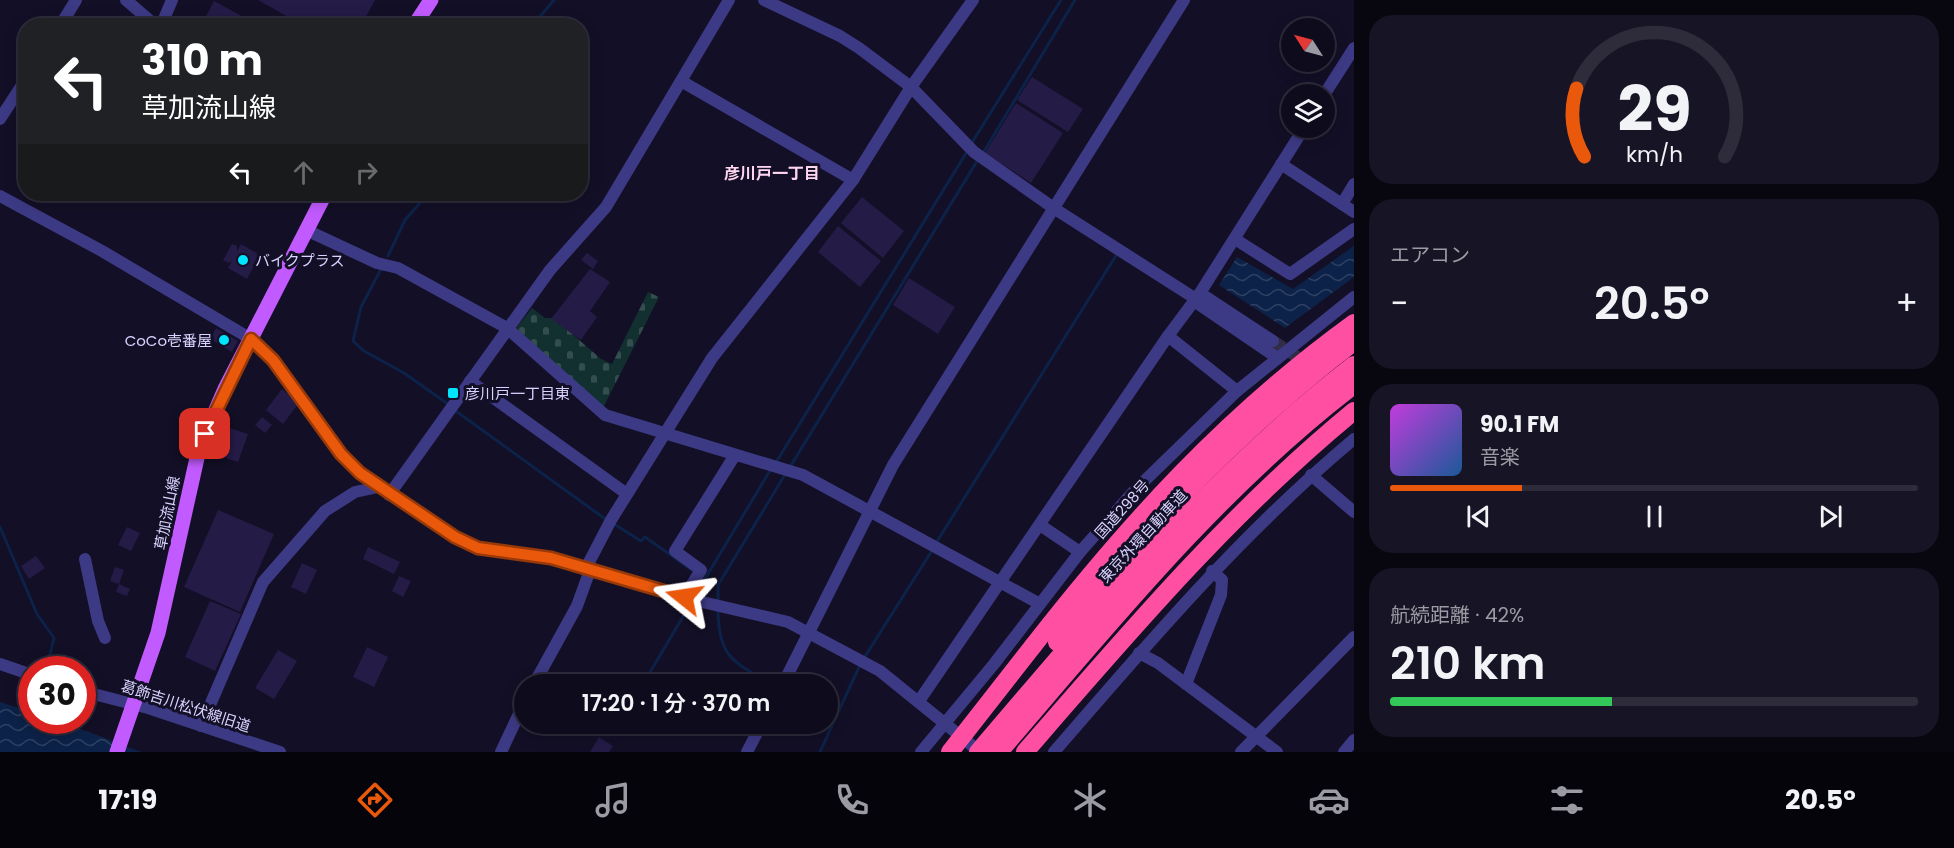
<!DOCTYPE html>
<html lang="ja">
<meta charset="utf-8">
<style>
:root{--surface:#0e0b1c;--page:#171425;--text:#f1f3f6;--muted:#9b9ba3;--line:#2e2b3b;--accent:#ea580c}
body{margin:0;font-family:Poppins,"Noto Sans JP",sans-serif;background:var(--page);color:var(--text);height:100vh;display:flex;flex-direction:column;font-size:22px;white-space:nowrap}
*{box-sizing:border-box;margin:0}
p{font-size:20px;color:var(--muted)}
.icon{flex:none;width:33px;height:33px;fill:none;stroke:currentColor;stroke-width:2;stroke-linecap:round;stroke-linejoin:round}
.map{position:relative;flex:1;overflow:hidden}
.drawer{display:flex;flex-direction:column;gap:15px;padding:15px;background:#08060f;width:600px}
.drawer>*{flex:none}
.top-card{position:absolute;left:18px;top:18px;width:570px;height:183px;border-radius:24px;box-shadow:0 3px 15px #0003,0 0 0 2px var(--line);background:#202124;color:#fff;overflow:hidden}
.needle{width:39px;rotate:306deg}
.controls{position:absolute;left:1281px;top:18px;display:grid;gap:12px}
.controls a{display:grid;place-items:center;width:54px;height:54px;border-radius:50%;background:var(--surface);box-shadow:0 3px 15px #0003,0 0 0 2px var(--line);font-size:30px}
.speed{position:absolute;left:18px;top:656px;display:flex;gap:12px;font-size:30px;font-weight:700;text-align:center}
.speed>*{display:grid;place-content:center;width:78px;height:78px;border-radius:50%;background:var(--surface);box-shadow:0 3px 15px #0003,0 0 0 2px var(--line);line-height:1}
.speed .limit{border:9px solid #d22;background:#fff;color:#111}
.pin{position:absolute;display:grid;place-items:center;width:51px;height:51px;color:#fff;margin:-26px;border-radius:12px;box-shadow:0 3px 9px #0006}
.me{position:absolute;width:66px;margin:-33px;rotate:285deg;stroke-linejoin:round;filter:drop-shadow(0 0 4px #0008)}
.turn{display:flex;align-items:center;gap:21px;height:126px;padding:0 24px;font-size:27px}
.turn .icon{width:78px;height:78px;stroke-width:2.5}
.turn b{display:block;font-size:42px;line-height:51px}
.lanes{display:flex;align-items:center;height:57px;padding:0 24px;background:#0003;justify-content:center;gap:30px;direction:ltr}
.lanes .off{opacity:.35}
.big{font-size:45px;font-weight:600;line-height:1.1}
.drawer .tile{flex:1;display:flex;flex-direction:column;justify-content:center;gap:9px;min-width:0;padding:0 21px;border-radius:24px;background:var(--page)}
.drawer .dial{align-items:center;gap:0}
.dial svg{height:156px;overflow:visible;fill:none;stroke:var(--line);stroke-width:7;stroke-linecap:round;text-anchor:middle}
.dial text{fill:var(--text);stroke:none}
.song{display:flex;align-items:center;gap:18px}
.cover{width:72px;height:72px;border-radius:9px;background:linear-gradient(135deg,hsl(290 70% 55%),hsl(210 70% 35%))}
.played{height:6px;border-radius:3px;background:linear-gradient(90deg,var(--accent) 25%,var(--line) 25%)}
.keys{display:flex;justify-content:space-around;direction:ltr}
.heat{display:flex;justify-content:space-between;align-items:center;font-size:33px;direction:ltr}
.charge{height:9px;border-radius:4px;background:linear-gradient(90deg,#34c759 42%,var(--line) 0)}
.trip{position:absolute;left:514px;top:674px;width:324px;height:60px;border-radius:30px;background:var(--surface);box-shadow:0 3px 15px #0003,0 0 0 2px var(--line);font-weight:600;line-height:60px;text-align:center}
.menu{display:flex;height:96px;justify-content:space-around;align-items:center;background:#06040b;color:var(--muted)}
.menu .icon{width:42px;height:42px}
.menu .on{color:var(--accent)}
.menu b{font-size:27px;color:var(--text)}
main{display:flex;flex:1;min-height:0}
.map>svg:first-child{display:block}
.cemetery{fill:url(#cemetery-stones)}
.water{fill:url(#water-waves)}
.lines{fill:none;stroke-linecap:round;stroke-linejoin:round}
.stream{stroke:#0c2248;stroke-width:3}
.building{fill:#241b47}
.minor-tunnel{stroke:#312d47;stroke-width:12;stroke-dasharray:12 6;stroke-linecap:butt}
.minor{stroke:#3d3a85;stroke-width:12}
.major{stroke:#c25bff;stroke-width:15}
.highway{stroke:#ff4fa3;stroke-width:18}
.highway-bridge{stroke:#ff4fa3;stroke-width:18}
.route-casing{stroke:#983908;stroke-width:15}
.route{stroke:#ea580c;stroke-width:10}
.poi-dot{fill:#00e5ff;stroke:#130f26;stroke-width:2}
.labels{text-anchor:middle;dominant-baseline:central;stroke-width:6;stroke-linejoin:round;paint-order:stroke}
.poi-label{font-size:15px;fill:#d9d4ff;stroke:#130f26;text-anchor:start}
.street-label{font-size:15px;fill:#d9d4ff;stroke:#130f26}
.neighbourhood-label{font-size:16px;font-weight:bold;fill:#ffd6f0;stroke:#130f26}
</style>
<main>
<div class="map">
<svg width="1354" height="752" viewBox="0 0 1354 752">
<defs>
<pattern id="cemetery-stones" width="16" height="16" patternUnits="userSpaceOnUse" patternTransform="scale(1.5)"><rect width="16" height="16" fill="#12302f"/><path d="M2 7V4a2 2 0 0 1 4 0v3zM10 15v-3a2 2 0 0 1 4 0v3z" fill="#344d4e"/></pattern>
<pattern id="water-waves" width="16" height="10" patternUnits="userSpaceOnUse" patternTransform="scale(1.5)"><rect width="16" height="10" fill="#0c2248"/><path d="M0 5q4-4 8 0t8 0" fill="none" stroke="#2f4163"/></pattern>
</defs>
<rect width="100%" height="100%" fill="#130f26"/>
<path class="cemetery" d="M648,292L659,297L603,408L518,333L517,327L532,308L545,318H554L601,359L612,364Z"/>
<g class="water">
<path d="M1354,246V277L1285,328L1219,285L1237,257L1293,289Z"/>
<path d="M0,702L31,712L32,720C71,720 105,740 142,752H0Z"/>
</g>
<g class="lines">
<g class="stream">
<path d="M532,26L554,0"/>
<path d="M971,144L1061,0"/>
<path d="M983,153L1075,0"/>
<path d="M388,256L405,220L428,194"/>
<path d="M381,269L361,307L353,341L364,351L404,373L448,404"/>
<path d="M453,409L608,521"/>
<path d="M775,464L968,150"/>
<path d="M790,467L979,158"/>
<path d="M614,524L641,541L645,537L692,570"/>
<path d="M0,527L37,614L54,638L47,667"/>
<path d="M936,543L1117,254"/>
<path d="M694,597L771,469"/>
<path d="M718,603V585L786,473"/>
<path d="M718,609C718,657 733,662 772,684"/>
<path d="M864,658L933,549"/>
<path d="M643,684L691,603"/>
<path d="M835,719L861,663"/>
<path d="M619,725L620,723"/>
<path d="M820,752L835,719L828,715"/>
</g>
</g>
<g class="building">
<path d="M258,0H375L361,26H304Z"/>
<path d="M214,1L249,20L246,26H201Z"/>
<path d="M258,16L276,26H253Z"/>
<path d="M1032,77L1083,109L1068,132L1017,100Z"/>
<path d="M1016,103L1063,133L1031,183L985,153Z"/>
<path d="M862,197L904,231L883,258L841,223Z"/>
<path d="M838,226L881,261L860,287L818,252Z"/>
<path d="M232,244L237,246V251L241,244L260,255L247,279L228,268L232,261L229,263L223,260Z"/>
<path d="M587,253L598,261L593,269L581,260Z"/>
<path d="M590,269L610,282L590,311L597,317L581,340L551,319Z"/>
<path d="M909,278L955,307L938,334L893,305Z"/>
<path d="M216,328L238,341L232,352L210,339Z"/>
<path d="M282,389L299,403L283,424L266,410Z"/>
<path d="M262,417L272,425L265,433L255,425Z"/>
<path d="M220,425L248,434L238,462L210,453Z"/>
<path d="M218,510L274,534L240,612L184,587Z"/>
<path d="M127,527L140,533L131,551L118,545Z"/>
<path d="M368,547L400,562L394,574L363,559Z"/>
<path d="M36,556L45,568L29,579L21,566Z"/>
<path d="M302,563L317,570L306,594L291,587Z"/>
<path d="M115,567L124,570L119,584L110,581Z"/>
<path d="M399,576L411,581L403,597L392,591Z"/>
<path d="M119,584L130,589L127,596L116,592Z"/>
<path d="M210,601L241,614L215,671L185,657Z"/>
<path d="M367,647L388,657L374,687L353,677Z"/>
<path d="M278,650L297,661L274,699L255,688Z"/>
<path d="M599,737L613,746L609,752H590Z"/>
</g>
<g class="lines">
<path class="minor-tunnel" d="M1273,341L1308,364"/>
<g class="minor">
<path d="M126,0L156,26"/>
<path d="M764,0L840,36L859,48L911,87L974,152L1055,209L1196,299"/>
<path d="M60,26L76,0"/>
<path d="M161,26L172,0"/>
<path d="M681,81L853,180"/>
<path d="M1324,95L1354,48"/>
<path d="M0,119L26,79"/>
<path d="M1281,164L1354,212"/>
<path d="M0,196L102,251L251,339L273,360L341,454L360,473L455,537L478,548L551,558L698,601L788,622L880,671L980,752"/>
<path d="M1342,204L1354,184"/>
<path d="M306,230L377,263L398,268L507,328L605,415L803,475L1040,604"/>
<path d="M1235,239L1290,274L1354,229"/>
<path d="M1200,293L1273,341"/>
<path d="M1194,301L1276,357"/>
<path d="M1168,336L1237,391"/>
<path d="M470,381L627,494"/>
<path d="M1311,475L1354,512"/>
<path d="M389,495L550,270L606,207L729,0"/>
<path d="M1040,525L1080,552"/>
<path d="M85,559L98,621L105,638"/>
<path d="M586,568L611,520L712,358L853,180L911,87L973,0"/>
<path d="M684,597L701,570L675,551L735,455"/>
<path d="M1139,653L1158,663L1277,752"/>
<path d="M0,664L32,675"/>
<path d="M534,684L577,606L590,570"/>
<path d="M783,684L893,465L1184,0"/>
<path d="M1186,684L1221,595L1222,580L1212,571"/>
<path d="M82,691L148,708L280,752"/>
<path d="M919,701L1168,336L1200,293L1304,128"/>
<path d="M201,726L263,582L325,511L355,492L378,487"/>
<path d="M501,752L525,701"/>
<path d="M747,752L762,723"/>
<path d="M921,752L994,664L1080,552L1134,491L1237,391L1354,297"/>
<path d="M1054,752C1149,642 1242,533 1354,439"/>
<path d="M1241,752L1354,637"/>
<path d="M1344,752L1354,740"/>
</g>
<g class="major">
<path d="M414,26L431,0"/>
<path d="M117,752L158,633L199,449L225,389L325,194"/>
</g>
<g class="highway">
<path d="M1328,362L1354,342"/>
<path d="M1033,646C1129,523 1227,415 1354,323"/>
<path d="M1025,752C1129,632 1231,512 1354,411"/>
</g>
<g class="highway-bridge">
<path d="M1057,642C1138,536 1224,447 1328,362"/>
<path d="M950,752L1033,646"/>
<path d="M978,752C1095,615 1210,476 1354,365"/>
<path d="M999,752C1110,623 1218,489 1354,385"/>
</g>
</g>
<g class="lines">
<defs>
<path id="route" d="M205,434L251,339L273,360L341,454L360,473L455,537L478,548L551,558L684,597"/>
</defs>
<use href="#route" class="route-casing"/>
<use href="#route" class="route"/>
</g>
<g class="poi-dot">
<circle cx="243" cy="260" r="6"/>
<circle cx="224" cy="340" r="6"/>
<rect x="447" y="387" width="12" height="12" rx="3"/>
</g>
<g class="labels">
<g class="poi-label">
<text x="255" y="260">バイクプラス</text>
<text x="212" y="340" text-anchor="end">CoCo壱番屋</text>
<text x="465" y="393">彦川戸一丁目東</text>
</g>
<g class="street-label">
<text transform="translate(1122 509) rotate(-48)">国道298号</text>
<text transform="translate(167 513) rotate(-79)">草加流山線</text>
<text transform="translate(1143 536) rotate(-47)">東京外環自動車道</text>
<text transform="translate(186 706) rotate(18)">葛飾吉川松伏線旧道</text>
</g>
<g class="neighbourhood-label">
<text x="772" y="173">彦川戸一丁目</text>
</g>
</g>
</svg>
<div class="controls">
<a><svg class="needle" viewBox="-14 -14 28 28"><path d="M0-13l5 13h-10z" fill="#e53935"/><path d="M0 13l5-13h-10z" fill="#9b9ba3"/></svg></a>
<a><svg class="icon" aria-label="layers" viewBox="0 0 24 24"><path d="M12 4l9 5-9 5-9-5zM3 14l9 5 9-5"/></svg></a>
</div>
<div class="speed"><div class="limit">30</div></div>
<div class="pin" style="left:205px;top:434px;background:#d93025"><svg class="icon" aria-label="arrive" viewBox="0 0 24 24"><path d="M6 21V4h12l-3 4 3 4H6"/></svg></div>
<svg class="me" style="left:684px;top:597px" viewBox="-20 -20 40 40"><path d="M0-17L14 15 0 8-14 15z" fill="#ea580c" stroke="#fff" stroke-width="4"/></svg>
<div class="trip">17:20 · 1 分 · 370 m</div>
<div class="top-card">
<div class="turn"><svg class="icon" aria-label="left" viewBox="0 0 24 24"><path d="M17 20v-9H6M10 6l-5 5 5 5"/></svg><div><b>310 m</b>草加流山線</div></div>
<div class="lanes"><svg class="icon" aria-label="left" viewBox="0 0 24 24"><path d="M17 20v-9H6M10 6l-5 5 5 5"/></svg><svg class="icon off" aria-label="ahead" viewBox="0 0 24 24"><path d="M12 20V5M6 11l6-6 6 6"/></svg><svg class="icon off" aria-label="right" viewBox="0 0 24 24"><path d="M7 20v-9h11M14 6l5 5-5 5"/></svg></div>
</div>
</div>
<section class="drawer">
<div class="tile dial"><svg viewBox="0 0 100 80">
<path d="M14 69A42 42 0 1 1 86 69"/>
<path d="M14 69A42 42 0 0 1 10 34" stroke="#ea580c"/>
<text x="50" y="56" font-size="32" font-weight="700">29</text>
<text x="50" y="72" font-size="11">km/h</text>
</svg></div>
<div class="tile"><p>エアコン</p>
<div class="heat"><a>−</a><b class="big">20.5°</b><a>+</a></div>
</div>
<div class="tile">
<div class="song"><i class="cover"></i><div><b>90.1 FM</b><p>音楽</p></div></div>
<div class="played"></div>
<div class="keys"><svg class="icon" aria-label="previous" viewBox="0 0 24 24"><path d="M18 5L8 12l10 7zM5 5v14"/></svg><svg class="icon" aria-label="pause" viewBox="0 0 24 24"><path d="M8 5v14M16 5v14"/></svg><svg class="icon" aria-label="next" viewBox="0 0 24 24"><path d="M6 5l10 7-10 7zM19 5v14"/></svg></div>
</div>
<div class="tile"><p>航続距離 · 42%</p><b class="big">210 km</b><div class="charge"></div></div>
</section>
</main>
<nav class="menu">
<b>17:19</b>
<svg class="icon on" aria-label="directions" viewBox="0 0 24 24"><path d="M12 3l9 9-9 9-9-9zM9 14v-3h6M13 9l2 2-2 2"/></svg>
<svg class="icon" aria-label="music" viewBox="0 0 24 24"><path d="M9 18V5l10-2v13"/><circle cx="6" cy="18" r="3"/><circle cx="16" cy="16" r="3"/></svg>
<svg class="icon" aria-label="phone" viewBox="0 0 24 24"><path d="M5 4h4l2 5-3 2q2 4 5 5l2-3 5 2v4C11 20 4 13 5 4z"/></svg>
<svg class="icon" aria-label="climate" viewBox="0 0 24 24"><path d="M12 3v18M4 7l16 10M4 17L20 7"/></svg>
<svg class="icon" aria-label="car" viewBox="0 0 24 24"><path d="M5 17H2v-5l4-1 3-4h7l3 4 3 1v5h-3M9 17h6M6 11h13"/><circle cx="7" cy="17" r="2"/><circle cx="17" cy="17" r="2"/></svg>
<svg class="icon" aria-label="filters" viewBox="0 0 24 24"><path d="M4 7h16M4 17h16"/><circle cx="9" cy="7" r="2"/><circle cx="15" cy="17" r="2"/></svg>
<b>20.5°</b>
</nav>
